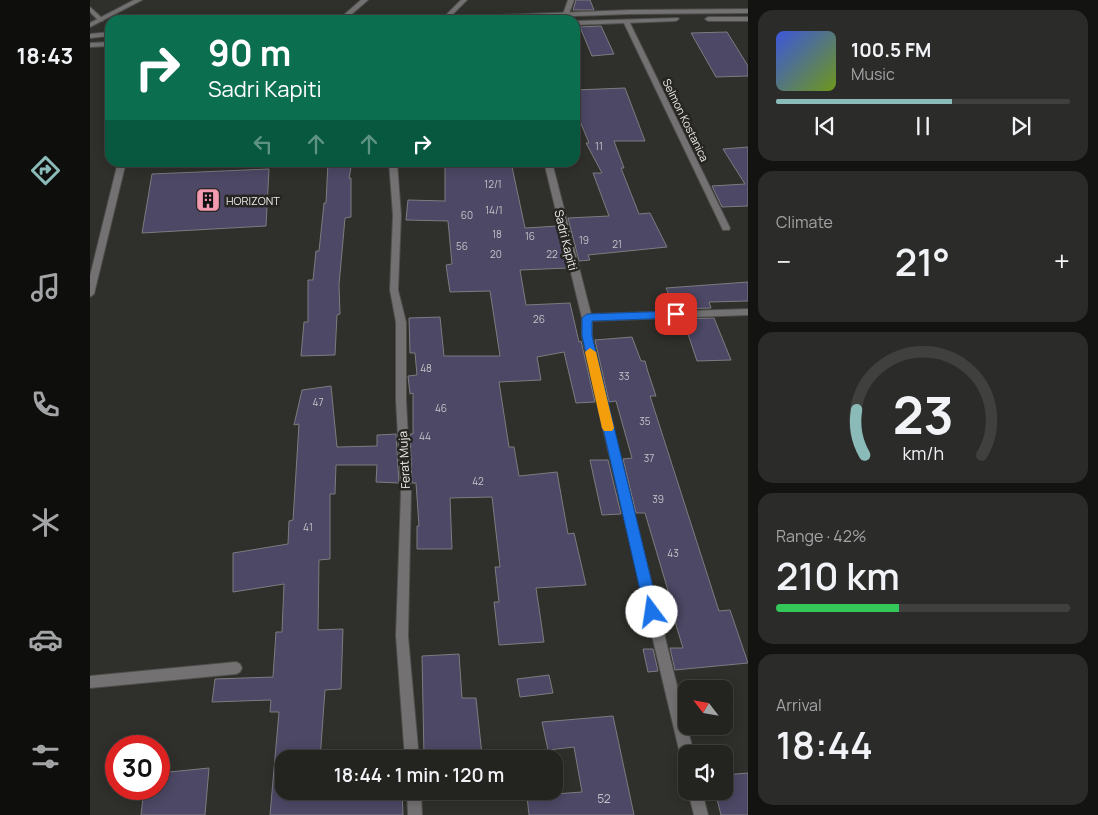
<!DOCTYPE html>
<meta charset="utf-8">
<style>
:root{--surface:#232320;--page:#2b2b29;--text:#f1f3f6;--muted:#a3a4a5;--line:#40403e;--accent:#8bbbb9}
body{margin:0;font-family:Manrope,sans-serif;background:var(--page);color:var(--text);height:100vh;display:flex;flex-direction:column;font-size:19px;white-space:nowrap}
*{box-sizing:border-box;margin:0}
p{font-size:16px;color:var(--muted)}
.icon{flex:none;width:28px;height:28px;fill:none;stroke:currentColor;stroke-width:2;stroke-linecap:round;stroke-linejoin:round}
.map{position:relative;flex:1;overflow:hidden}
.details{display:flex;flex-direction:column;gap:10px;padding:10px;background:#131312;width:350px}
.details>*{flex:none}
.guide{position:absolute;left:15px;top:15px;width:475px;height:152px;border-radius:15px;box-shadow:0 2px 12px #0003,0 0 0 1px var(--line);background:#0b6e4f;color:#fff;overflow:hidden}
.needle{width:32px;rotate:301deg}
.tools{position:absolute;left:588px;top:680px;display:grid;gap:10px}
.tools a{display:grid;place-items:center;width:55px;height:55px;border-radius:10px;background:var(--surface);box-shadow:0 2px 12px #0003,0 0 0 1px var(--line);font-size:25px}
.speed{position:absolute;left:15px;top:735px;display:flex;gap:10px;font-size:25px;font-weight:700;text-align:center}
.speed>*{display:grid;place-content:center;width:65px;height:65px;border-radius:50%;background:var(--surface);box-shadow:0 2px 12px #0003,0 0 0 1px var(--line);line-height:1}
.speed .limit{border:8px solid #d22;background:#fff;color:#111}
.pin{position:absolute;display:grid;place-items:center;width:42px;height:42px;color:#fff;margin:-21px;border-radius:10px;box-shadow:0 2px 8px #0006}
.me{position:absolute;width:55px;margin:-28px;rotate:346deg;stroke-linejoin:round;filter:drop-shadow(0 0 4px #0008)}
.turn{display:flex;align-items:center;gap:18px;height:105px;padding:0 20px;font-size:22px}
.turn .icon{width:65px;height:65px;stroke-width:2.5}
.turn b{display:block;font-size:35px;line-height:42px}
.lanes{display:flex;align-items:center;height:48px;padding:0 20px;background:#0003;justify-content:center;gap:25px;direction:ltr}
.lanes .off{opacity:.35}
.big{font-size:38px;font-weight:600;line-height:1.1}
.details .card{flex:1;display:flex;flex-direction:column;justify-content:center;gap:8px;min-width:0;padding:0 18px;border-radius:15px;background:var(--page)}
.details .dial{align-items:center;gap:0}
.dial svg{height:130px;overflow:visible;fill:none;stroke:var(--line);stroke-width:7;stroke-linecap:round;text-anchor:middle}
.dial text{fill:var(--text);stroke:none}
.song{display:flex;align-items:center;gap:15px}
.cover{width:60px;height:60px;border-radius:8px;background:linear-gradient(135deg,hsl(230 70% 55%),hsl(80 70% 35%))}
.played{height:5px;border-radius:2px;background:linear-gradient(90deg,var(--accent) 60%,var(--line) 60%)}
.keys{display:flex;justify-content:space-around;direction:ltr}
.heat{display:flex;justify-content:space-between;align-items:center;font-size:28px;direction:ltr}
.charge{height:8px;border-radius:4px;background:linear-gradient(90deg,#34c759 42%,var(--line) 0)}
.trip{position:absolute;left:185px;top:750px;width:288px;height:50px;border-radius:15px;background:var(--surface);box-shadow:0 2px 12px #0003,0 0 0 1px var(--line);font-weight:600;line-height:50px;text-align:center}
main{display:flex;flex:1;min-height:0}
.menu{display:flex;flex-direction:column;width:90px;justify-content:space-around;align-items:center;background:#0e0e0d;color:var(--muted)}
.menu .icon{width:35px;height:35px}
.menu .selected{color:var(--accent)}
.menu b{font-size:22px;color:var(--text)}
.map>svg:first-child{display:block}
.building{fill:#4c4865;stroke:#7c7c80}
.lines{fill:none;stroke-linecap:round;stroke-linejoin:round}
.service-casing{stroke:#4d4d4a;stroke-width:2}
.minor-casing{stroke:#4d4d4a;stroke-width:2}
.tertiary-casing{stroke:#4d4d4a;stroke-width:2}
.service{fill:#737172;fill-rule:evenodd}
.minor{fill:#737172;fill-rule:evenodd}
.tertiary{fill:#737172;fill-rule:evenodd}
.route{fill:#1a73e8;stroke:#114b97}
.slow{fill:#f59e0b}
.labels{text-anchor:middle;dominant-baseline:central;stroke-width:5;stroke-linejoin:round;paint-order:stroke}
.number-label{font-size:10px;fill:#c5c3c9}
.far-street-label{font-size:11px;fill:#edecea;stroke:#262522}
.far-poi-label{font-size:11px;fill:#edecea;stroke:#262522;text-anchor:start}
.street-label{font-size:12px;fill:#edecea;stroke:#262522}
.near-number-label{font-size:12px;fill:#c5c3c9}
</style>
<main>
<nav class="menu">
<b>18:43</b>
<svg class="icon selected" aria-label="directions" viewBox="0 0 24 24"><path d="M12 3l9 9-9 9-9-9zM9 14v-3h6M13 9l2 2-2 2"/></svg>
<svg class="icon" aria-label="music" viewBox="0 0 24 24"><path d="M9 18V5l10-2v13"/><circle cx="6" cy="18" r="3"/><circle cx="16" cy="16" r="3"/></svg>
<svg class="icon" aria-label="phone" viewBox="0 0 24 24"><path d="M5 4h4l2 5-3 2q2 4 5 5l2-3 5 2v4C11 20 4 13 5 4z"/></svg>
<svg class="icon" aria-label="climate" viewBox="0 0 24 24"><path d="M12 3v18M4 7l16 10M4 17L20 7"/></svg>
<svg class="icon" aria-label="car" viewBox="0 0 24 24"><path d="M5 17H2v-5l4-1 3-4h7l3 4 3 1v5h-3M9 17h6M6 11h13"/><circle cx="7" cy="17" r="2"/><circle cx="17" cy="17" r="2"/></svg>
<svg class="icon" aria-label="filters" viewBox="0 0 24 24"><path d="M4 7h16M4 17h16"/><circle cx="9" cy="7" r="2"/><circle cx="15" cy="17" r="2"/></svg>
</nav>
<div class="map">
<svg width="658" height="815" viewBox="0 0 658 815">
<rect width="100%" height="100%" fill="#2f2f2b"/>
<g class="building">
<path d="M486,0H500L504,10H483Z"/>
<path d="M511,26L524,54L502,56L490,27Z"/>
<path d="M637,32L658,66V76L626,77L601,33Z"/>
<path d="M535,88L555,141H524L534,168H531L549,214L560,213L577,247L498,255L500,260L489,261L478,218L519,216L503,173H512L496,143H499L485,109V90Z"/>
<path d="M658,147V206L632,207L622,186L655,184L633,149Z"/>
<path d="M238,162H262L259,178H261V217L255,218L249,285L250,314L247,315L245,355L211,356L214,322H218V280H223L226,251H229L234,203H236Z"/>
<path d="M384,162H421L435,228L468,226L478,268L430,270L436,305L480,303L489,342L491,341L505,402L486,403L474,352L447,357L451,380L409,382L419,447H424L429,476L467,472L478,534L484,533L496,585L446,588L454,642L409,645L404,602H409L405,567H410L402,497L360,498L362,549H327V526H329L326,483H322L320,434H323V393L320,394L318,376L327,375L325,353H320L319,318L350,317L354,356H410L400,291L360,292L356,265L362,264L358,221L316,220L318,200L355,201V164L384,165Z"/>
<path d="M179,169L176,226L52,233L62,174Z"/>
<path d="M658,282V301L619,302L621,308L585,309L576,288Z"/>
<path d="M624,318L641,360L607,361L593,319Z"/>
<path d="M542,337L551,361H555L558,372L566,396H560L629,611L640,610L658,663L585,670L580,648H593L583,615L585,614L555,513H546L533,459L542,458L526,401L519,402L505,340Z"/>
<path d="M241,386L247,447L287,446V435L306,434L309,483L286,482L287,465H246L245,494H240V559L229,560L228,630L253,629L251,689L235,690L230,759H194V791H312L313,815H180L189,712H180L181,700L122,702L125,679L183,677L186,632H192L194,584L143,592V553L198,544L199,521L203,520L209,424L204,425L212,390Z"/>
<path d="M500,460H518L531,514L512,515Z"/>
<path d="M553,649H563L568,671L558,672Z"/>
<path d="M369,654L372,698H386L392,755L334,756L332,656Z"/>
<path d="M459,675L463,693L430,697L427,679Z"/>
<path d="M523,716L544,815H439L437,796L492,792L484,747L458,750L452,722Z"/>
<path d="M312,750V759H287V751Z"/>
<path d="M119,768L115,815H51L54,789H69V773Z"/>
<path d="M658,773V815H631L625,791H634V775Z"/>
</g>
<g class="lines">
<defs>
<g id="service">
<path d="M271,0H278L255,20H248Z"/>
<path d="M371,0H377L357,20H353V18Z"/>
<path d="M478,0H484L479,14L476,16L473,14Z"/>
<path d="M0,7L13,19V21H9L0,12Z"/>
<path d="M168,162H206L207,164L203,166L171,164Z"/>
</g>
<g id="minor">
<path d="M534,20L539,21L640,228L639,230H633L632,228L533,21Z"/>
<path d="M28,162H36L4,294L0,297V276Z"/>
<path d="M299,162H307L311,215L308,290L316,322V400L321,493L318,636L329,759H315L306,636L311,493L306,400V322L300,290L303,215Z"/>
<path d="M454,162H462L501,314L658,309V315L502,321V336L521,420L604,754H596V760L592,759L590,754L511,420L492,336V318Z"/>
<path d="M146,662L150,664L152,668L150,672L146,674L0,688V676Z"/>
<path d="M317,791H331L332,815H318Z"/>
<path d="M598,791H612L618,815H604Z"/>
</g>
<g id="tertiary">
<path d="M44,0H52L0,27V23Z"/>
<path d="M658,9V13L540,14L379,20H329L332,18L540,10Z"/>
<path d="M658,17V21H618L615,19L618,17Z"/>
<path d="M588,18L589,19L586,21L485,25V21Z"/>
<path d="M20,32V36L0,38V34Z"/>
<path d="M20,42V46L0,47V43Z"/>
</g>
</defs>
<use href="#service" class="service-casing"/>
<use href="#minor" class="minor-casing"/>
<use href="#tertiary" class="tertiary-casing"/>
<use href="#service" class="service"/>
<use href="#minor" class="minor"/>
<use href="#tertiary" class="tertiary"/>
</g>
<path class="route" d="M586,311L592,314L586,318L502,321V336L569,612L567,617L562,619L557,617L555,612L492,336V318L497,314Z"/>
<path class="slow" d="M500,348L506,352L524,428L522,431H514L512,428L495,352Z"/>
<defs>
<symbol id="building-square" viewBox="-11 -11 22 22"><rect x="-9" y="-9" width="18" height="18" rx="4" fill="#f29aaf" stroke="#262522"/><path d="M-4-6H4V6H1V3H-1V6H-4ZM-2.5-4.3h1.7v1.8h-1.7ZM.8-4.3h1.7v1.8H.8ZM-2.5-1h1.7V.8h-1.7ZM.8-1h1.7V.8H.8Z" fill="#111"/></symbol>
</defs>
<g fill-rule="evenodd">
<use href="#building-square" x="104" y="186" width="28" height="28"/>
</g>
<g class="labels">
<g class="number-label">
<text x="509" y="146">11</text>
<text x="403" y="184">12/1</text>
<text x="404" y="210">14/1</text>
<text x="377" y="215">60</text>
<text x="407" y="234">18</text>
<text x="440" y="236">16</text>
<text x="494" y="240">19</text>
<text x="527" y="244">21</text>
<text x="372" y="246">56</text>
<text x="406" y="254">20</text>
<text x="462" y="254">22</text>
<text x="449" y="319">26</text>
<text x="336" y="368">48</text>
<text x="534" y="376">33</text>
<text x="228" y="402">47</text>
<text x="351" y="408">46</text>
<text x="555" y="421">35</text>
<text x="335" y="436">44</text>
<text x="559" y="458">37</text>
<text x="388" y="481">42</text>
<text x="568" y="499">39</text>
<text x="218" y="527">41</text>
<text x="583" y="553">43</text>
</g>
<g class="far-street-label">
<text transform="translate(596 120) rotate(64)">Selmon Kostanica</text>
</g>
<g class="far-poi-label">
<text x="136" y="200">HORIZONT</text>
</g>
<g class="street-label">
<text transform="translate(476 240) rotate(76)">Sadri Kapiti</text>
<text transform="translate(314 460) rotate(-93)">Ferat Muja</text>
</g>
<g class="near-number-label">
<text x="514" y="798">52</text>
</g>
</g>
</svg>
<div class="tools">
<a><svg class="needle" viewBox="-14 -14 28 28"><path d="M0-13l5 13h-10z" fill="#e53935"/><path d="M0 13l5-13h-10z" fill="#a3a4a5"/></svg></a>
<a><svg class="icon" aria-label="sound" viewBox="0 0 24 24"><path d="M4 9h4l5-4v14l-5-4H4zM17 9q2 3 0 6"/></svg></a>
</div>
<div class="speed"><div class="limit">30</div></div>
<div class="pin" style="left:586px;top:314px;background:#d93025"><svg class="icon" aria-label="arrive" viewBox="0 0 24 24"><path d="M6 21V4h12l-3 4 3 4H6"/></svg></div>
<svg class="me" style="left:562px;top:612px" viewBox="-20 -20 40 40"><circle r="19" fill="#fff"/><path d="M0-13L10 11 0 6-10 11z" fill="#1a73e8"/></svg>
<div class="trip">18:44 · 1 min · 120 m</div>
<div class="guide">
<div class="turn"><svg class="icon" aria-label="right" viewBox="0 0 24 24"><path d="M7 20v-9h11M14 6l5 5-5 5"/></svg><div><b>90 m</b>Sadri Kapiti</div></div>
<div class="lanes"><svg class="icon off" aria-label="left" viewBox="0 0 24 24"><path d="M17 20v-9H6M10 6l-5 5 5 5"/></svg><svg class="icon off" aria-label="ahead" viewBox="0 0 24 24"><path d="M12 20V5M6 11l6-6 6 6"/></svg><svg class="icon off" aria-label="ahead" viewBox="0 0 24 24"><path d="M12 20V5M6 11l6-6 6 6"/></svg><svg class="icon" aria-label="right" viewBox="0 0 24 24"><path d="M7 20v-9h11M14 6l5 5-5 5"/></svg></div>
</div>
</div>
<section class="details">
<div class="card">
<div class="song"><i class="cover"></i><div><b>100.5 FM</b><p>Music</p></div></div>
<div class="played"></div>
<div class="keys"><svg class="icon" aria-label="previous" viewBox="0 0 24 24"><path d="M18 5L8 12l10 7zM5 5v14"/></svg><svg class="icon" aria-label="pause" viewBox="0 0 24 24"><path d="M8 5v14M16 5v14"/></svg><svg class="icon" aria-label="next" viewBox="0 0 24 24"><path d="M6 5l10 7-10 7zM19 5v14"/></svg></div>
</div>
<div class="card"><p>Climate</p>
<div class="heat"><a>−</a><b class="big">21°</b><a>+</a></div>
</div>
<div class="card dial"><svg viewBox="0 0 100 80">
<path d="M14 69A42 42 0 1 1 86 69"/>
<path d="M14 69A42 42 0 0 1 9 41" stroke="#8bbbb9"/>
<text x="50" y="56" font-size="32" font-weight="700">23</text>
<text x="50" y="72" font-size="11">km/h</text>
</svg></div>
<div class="card"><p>Range · 42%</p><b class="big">210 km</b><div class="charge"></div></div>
<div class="card"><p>Arrival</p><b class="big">18:44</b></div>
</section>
</main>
